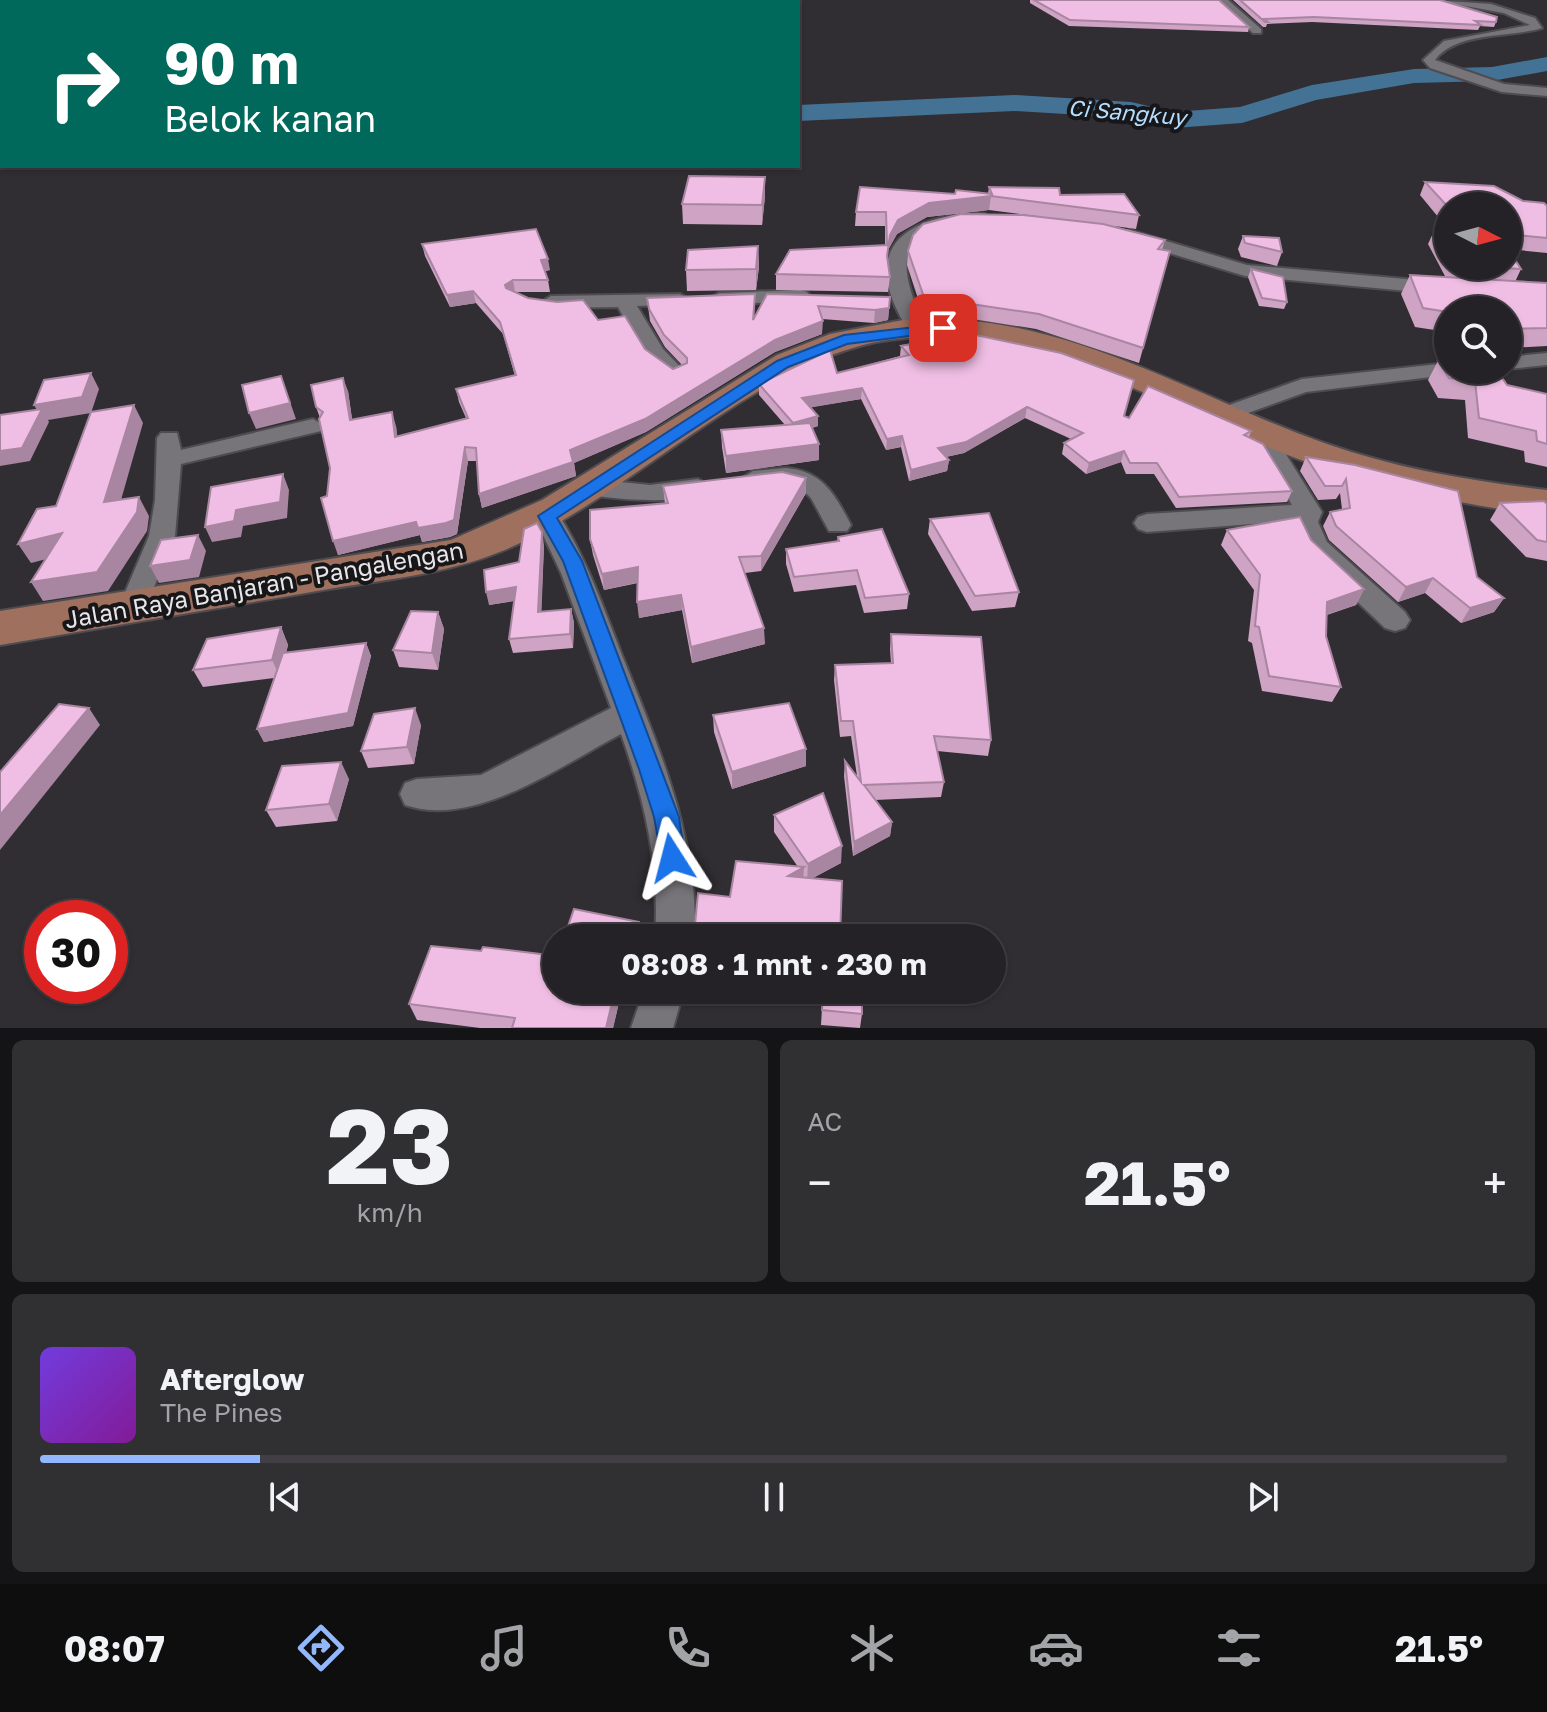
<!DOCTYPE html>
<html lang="id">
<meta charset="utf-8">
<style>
:root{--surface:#242226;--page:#302f32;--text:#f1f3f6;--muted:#a3a4a7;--line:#413f43;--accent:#93b7fd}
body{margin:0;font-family:"Golos Text",sans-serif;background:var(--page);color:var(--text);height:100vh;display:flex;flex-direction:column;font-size:30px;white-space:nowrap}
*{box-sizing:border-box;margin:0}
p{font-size:26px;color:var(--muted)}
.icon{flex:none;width:44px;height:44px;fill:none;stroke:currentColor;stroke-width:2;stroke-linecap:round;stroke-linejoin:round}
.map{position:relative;height:1028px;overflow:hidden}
.side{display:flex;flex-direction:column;gap:12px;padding:12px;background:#141315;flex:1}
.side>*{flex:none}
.top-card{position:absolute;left:0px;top:0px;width:800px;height:168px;box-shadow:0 2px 6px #0004,0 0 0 2px var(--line);background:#00695c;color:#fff;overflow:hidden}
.needle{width:52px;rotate:96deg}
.tools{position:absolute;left:1434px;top:192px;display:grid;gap:16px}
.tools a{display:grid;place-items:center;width:88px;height:88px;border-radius:50%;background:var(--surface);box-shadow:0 2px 6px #0004,0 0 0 2px var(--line);font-size:40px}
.speed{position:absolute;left:24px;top:900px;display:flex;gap:16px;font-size:40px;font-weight:700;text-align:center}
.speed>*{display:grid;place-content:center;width:104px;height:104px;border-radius:50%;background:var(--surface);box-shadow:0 2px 6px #0004,0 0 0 2px var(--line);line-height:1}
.speed .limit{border:12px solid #d22;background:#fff;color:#111}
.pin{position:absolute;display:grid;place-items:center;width:68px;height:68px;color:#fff;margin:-34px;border-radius:16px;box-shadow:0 4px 12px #0006}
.me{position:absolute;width:88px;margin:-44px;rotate:351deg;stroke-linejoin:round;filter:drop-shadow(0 0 6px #0008)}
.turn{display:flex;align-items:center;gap:28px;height:168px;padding:0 32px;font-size:36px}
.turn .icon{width:104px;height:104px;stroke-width:2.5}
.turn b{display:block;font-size:56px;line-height:68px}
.big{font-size:60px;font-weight:700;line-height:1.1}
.side .widget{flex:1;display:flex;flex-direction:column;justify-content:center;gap:12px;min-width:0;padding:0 28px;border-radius:12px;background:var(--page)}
.side .dial{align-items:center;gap:0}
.dial b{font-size:104px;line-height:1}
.song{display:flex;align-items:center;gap:24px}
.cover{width:96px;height:96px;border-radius:12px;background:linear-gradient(135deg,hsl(260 70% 55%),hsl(290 70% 35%))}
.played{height:8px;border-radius:4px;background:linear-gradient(90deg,var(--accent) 15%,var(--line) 15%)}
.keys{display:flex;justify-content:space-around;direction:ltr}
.heat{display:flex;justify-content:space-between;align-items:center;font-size:44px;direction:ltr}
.side .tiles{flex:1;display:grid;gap:12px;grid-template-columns:1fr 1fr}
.widget:last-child{grid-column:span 2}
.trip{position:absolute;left:542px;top:924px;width:464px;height:80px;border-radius:40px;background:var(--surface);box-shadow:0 2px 6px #0004,0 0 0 2px var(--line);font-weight:700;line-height:80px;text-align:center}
.dock{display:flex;height:128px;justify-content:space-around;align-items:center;background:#0e0e0f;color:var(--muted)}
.dock .icon{width:56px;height:56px}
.dock .on{color:var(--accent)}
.dock b{font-size:36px;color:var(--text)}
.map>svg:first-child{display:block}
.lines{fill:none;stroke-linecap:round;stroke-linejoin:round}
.river{fill:#447295;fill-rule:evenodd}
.street-casing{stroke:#4e4c50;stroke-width:4}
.primary-casing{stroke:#4e4c50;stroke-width:4}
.street{fill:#77757a;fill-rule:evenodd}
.primary{fill:#a0705f;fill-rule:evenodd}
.wall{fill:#cea3c4}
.shaded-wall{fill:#a885a0}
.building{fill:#f0bee4;stroke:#a885a0;stroke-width:2}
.route{fill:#1a73e8;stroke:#114b97;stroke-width:2}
.labels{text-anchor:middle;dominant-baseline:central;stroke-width:8;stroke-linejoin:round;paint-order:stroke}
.far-water-label{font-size:22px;font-style:italic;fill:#b4ddfe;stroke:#171618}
.street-label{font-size:24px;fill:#e7e5e8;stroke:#171618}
</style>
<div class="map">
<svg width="1547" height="1028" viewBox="0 0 1547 1028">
<rect width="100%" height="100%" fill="#302e32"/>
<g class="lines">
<g class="river">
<path d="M1547,57V71L1492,81L1414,83L1316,100L1242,123L1174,128L1131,118L1014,111L798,121V105L1014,95L1131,102L1174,112L1240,107L1312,85L1414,69L1492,67Z"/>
<rect x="0" y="72" width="2" height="14"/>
</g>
<defs>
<g id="street">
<path d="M1217,0H1228L1261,29V33H1253Z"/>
<path d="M1432,0L1491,4L1535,18L1542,28C1510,38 1457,31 1435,60L1504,84L1547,88V96L1502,92L1430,68L1423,60L1444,41L1530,25L1504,13Z"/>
<path d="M979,213L985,214V222C969,226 951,223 935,228C887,245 911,297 927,329L924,333H910C859,255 896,217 979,213Z"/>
<path d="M1129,230L1247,265L1440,282L1449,288L1440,294L1245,276L1123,239L1120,235Z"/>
<path d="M800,290L807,292L810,296L807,300L719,305L709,299L719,293Z"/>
<path d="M680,294L690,300L687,304L637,306L663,349L686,373L675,379C647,373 631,330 618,307L551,308L541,302L551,296Z"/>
<path d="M1547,353V365L1508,369V357Z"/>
<path d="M1448,363V370H1458L1456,374L1306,392L1226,421L1215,414L1218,409L1302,379Z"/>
<path d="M313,419L325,426L321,431L181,464L175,536L142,616L132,619L122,616L118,609L149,536L155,500L157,438L161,433H177L181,450Z"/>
<path d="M1267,426L1279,433L1287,456L1322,512L1318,522L1327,542L1405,612L1410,620L1405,628L1395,631L1385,628L1306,553L1292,521L1147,532L1138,529L1134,523L1138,517L1147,514L1292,505L1263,456L1255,433Z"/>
<path d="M786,468C823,471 835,495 851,525L847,531H829L811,498L798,485L753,487L741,479L753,471Z"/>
<path d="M591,479L650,485L698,479L711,487C696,508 606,499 582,493L578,487Z"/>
<path d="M547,508L556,510C585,555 603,606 622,655C659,748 698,836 695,938H655C660,866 645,801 621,734C562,765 474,829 405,805L400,794L405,783L417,779L481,775L611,708L561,573L534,516L538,510Z"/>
<path d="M644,990H684L673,1028H631Z"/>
</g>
<path id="primary" d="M903,320C924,320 944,318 964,320C1093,331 1207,402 1327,444C1398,469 1472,481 1547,490V516C1463,504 1378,489 1298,459C1170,410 1050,332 908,338C769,345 633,498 502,551C444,575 379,580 317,591C212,609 106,627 0,645V611L451,540L542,500L777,355L830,334Z"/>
</defs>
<use href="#street" class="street-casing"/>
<use href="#primary" class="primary-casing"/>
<use href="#street" class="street"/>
<use href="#primary" class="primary"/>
</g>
<g class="wall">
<path d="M1030,0H1219L1249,27L1248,32L1069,26L1030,3Z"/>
<path d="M1233,0H1440L1496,22L1494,27L1480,26L1478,30L1312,22L1267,24L1266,27H1263Z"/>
<path d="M1425,182L1547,206V253L1508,249L1521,269L1515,282L1547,283V346L1508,348V310H1448V370H1497L1507,385L1547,394V467L1525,462L1524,451L1468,438L1465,400L1438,398L1428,380L1438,361L1441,331L1415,327L1401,294L1410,275L1446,278L1428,244L1435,229L1448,231V266H1508V206H1448V229L1420,195Z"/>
<path d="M989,187L1060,195L1139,215L1136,229L1114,226L1165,240L1162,250L1170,251L1139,363L1036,329L922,311L907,265L908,251L1036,216L989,210L927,217L897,234L888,250L887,259L890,277L888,292L776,290V274L885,245V226H855L856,212L955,194H988Z"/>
<path d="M765,196L762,225L683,224L682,204Z"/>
<path d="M1243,236L1282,252L1277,266L1241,257L1238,249Z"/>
<path d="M422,244L550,270L545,271L548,280L550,292H515L528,298L598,320L645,349L673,369L682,365L665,347L650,321L647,298L755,294L754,317L767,294L890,297L888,320L874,323L822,319V334L775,352L646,432L574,463L576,476L482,508L479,494L477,461H468L457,534L450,537L422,542L420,535L338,555L327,496L330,468L320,418L316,407L348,391L352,419L396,426L397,436L466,418L459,402L456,389L515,376L503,334L476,303L450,307L425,256Z"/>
<path d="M758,246L759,267L756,290L687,291L686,270Z"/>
<path d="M1251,269L1287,302L1284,309L1259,306L1248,277Z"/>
<path d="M901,346L1129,418L1251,431L1249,437L1292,491L1287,502L1176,508L1154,474H1126L1121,462L1086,474L1062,454L1064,443L1071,439L1025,418L964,453L946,457L949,460L947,471L909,481L901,447L886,450L861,399L811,407L818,416V426L812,428L819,444V460L726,473L722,447L721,430L785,425L759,395V384L837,373L900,356Z"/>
<path d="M1306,457L1355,465L1477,577L1504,598L1494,612L1461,623L1425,593L1398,602L1329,540L1323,526L1330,512L1342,509L1340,493L1336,499L1318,500L1300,471Z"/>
<path d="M663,486L806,493L761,571L745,573L765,644L692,663L682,610L639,618L638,583L604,590L593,555L590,539L665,504Z"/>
<path d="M1500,503L1547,504V561L1526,557L1490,520Z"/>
<path d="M930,519L1019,592L1015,607L972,611L928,534Z"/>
<path d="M1227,530L1311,540L1364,589L1356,605L1327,615L1326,636L1341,687L1332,702L1262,691L1252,643L1248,641L1254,590L1221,545Z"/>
<path d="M838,537L909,594L907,609L864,613L856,585L794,592L786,564V549L837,541Z"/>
<path d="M544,545L541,612L571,609L574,623L573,648L513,653L509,639L514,601L489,605L519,562Z"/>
<path d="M438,612L444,629L438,670L399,667L393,650Z"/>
<path d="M281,627L288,645L286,653L366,643L371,656L353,726L264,742L257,729L274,678L203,687L193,670Z"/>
<path d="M891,634L991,740L988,756L937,751L944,782L941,797L875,800L892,822L890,836L853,856L844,776L845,761L857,776L851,736L840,737L834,680L835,665L891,663L890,649Z"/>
<path d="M713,715L806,749V766L732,789L714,732Z"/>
<path d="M421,725L414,764L368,768L361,751Z"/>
<path d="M349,779L337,821L276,827L266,810Z"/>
<path d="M774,815L841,863L813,878L840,938H696L695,925L798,867L774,832Z"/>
<path d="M622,990L613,1028H480L417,1020L409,1004Z"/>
<path d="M808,990H862V1014L860,1028L821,1025L823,991Z"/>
</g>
<g class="shaded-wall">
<path d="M765,177V196L762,225V205Z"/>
<path d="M991,196L989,210L927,217L897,234L888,250L885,271L890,235L898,220L929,203Z"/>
<path d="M758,246L759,267L756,290V269Z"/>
<path d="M548,259L550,270L543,272L541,260Z"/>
<path d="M513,280L515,292L507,297L505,285Z"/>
<path d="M473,291L476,303L450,307L447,295Z"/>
<path d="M889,308L888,320L874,323L875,310Z"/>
<path d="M823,321L822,334L775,352L646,432L574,463L576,476L482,508L479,494L570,450L775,340Z"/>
<path d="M91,373L99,389L91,413L48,420L49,422L30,461L0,466V451L39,414L34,405Z"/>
<path d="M281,376L296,419L256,429L249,413Z"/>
<path d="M343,378L348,391L354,433L350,420Z"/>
<path d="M862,388L861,399L802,409V398Z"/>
<path d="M134,405L143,423L115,521L104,502Z"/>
<path d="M1027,407L1025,418L964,453L936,459L938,448Z"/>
<path d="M392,412L396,426L399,450L395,437Z"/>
<path d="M818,416V426L793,434V423Z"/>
<path d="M902,436L901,447L886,450L887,439Z"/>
<path d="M819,444V460L726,473V456Z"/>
<path d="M465,447L468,461L457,534L450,537L422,542L420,535L338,555L333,541Z"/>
<path d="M1124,451L1121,462L1086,474L1089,463Z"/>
<path d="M949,460L947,471L909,481L911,470Z"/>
<path d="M283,474L289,490L287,518L243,526L241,537L212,542L205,527L236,510Z"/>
<path d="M806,478V493L761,571V556Z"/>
<path d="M139,497L149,516L147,531L108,591L43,601L31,582Z"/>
<path d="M542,532L544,545L541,625L538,612Z"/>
<path d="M62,533L74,552L31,563L18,544Z"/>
<path d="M198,535L206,551L199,577L159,583L150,566Z"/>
<path d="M638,567L640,582L604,590L602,574Z"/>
<path d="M1433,578L1425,593L1398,602L1406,587Z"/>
<path d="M516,587L519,600L489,605L486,592Z"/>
<path d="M1364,589L1356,605L1319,617L1327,602Z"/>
<path d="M681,595L682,610L639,618L637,602Z"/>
<path d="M1504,598L1494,612L1461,623L1470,608Z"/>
<path d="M571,609L574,623L573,648L570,634Z"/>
<path d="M438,612L444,629L438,670L432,653Z"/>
<path d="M281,627L288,645L280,677L272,660Z"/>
<path d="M764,628L765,644L692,663L691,647Z"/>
<path d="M366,643L371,656L353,726L264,742L257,729Z"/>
<path d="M89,708L100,725L0,850V815Z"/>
<path d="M415,708L421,725L414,764L407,747Z"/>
<path d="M806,749V766L732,789V772Z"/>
<path d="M341,762L349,779L337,821L329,804Z"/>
<path d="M892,822L890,836L853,856L854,842Z"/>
<path d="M842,846L841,863L807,881L808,864Z"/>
<path d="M804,867L803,883L788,876Z"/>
<path d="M639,922L642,938H634Z"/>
<path d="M615,990H622L613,1028H606Z"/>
</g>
<g class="building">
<path d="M1034,0H1219L1249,27L1070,20Z"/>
<path d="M1240,0H1440L1497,17L1496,22L1475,21L1481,25L1314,17L1264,19L1268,22H1265Z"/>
<path d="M689,176L765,177L762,205L682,204Z"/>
<path d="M1425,182L1494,186L1523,201L1544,203L1547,206V238L1508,234V206H1448V207Z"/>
<path d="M860,187L955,194L956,190L992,194L989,187L1059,188L1060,195L1124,194L1139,215L991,196L929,203L898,220L890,235L887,256L890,277L776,274L790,250L887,245L886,212H856Z"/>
<path d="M961,214L1023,215L1103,224L1165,240L1158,249L1170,251L1143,348L1039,314L924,297L908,251L913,235L923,224Z"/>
<path d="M536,229L548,259L541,260L548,280H513L505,285L506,288L528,298L557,302L583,300L598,320L625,316L645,349L673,369L687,363V358L664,335L649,309L647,298L755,294L753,320L767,294L890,297L889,308L875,310L818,306L823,321L775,340L645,419L570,450L573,462L479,494L476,448L465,447L454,520L446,523L418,528L416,522L333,541L321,498L327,496L330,468L319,419L323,412L316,407L311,385L343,378L350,420L392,412L395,437L468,418L456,389L516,375L500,322L473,291L447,295L422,244Z"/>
<path d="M1435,229L1448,231V253Z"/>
<path d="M1243,236L1279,238L1282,252L1245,243Z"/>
<path d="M758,246L756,269L686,270L688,250Z"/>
<path d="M1508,248L1521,269L1477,266H1508Z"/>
<path d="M1251,269L1283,277L1287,302L1262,298Z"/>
<path d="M1410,275L1547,283V328L1508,329V310H1448V312L1423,308Z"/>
<path d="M966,333L1061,353L1134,380L1124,416L1129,418L1148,386L1251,431L1244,435L1263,444L1292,491L1179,497L1157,463H1130L1124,451L1089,463L1064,443L1083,433L1027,407L966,442L938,448L949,460L911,470L902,436L887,439L862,388L802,398L818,416L793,423L759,384L830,350L837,373L909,355L901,346Z"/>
<path d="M1448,359V370H1473L1475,376L1474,370H1497L1507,385L1547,394V444L1537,441L1536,431L1479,418L1475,381L1449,378L1438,361Z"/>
<path d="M91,373L82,397L34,405L44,380Z"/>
<path d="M281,376L290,403L249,413L242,385Z"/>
<path d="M134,405L104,502L139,497L137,512L97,572L31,582L62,533L18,544L37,509L56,506L91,412Z"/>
<path d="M42,409L22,448L0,451V415Z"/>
<path d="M810,423L819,444L726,456L721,430Z"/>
<path d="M1306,457L1355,465L1458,491L1477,577L1504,598L1470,608L1433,578L1406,587L1336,526L1330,512L1350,508L1346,479L1342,486H1325Z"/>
<path d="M782,472L806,478L761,556L739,557L764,628L691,647L681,595L637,602L638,567L602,574L590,539V510L668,503L663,486Z"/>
<path d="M283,474L280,502L236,510L234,521L205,527L211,487Z"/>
<path d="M1544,501L1547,504V542L1537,540L1500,503Z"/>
<path d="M989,513L1019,592L975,596L930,519Z"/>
<path d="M1300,517L1311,540L1364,589L1327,602L1326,636L1341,687L1269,676L1259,627L1255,626L1260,575L1227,530Z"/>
<path d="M537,523L542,532L538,612L571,609L570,634L509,639L516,587L486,592L484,570L519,562L524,529Z"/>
<path d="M882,529L909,594L865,598L857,570L794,577L786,549L839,541L838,537Z"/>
<path d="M198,535L190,560L150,566L161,540Z"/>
<path d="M411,611L438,612L432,653L393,650Z"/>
<path d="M281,627L272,660L193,670L207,639Z"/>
<path d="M891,634L981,637L991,740L934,736L944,782L864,785L892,822L854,842L845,761L861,782L853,721H841L835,665L893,663Z"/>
<path d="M366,643L348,713L257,729L283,653Z"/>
<path d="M789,703L806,749L732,772L713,715Z"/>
<path d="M59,704L89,708L0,815V772Z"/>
<path d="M415,708L407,747L361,751L374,714Z"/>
<path d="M341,762L329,804L266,810L282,766Z"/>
<path d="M823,793L842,846L808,864L774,815Z"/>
<path d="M736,861L804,867L788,876L842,881L840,938H750L751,930L695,925L698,893L730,897Z"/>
<path d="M574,909L639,922L634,938H564Z"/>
<path d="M431,946L481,951L483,947L556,956V990H615L606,1028H512L515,1018L409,1004Z"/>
<path d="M823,990H862V1014L822,1010Z"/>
</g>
<path class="route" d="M943,324L950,328L948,331L847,344L788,367L557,518L582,561L679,817L685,858L681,866L672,869L663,866L654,817L639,769L563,561L538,516L777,361L844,335Z"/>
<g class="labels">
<g class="far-water-label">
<text transform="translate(1127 112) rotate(5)">Ci Sangkuy</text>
</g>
<g class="street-label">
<text transform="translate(264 584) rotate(-10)">Jalan Raya Banjaran - Pangalengan</text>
</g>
</g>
</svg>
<div class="tools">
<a><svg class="needle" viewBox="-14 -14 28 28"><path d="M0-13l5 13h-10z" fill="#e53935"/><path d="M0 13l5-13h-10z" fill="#a3a4a7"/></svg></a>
<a><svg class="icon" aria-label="search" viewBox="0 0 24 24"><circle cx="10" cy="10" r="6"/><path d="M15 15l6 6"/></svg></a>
</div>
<div class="speed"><div class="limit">30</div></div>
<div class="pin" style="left:943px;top:328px;background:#d93025"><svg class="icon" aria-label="arrive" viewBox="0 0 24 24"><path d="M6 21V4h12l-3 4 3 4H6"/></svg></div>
<svg class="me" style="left:672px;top:858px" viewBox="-20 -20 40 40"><path d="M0-17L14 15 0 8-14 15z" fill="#1a73e8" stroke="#fff" stroke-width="4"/></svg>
<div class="trip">08:08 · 1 mnt · 230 m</div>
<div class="top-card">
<div class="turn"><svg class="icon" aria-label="right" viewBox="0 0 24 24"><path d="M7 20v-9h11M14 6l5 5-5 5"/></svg><div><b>90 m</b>Belok kanan</div></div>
</div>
</div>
<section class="side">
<div class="tiles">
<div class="widget dial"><b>23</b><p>km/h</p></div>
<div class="widget"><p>AC</p>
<div class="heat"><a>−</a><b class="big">21.5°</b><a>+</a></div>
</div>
<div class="widget">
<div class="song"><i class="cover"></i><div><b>Afterglow</b><p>The Pines</p></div></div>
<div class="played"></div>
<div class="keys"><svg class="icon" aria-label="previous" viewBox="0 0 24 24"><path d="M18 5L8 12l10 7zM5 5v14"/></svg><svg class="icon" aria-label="pause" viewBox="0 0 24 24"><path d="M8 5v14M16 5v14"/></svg><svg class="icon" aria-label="next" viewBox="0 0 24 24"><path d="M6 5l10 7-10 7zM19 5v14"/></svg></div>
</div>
</div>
</section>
<nav class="dock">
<b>08:07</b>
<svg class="icon on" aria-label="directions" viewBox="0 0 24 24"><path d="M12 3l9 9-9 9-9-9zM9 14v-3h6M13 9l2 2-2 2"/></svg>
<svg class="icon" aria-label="music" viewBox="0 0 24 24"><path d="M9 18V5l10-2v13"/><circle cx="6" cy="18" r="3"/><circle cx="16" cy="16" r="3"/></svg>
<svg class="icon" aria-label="phone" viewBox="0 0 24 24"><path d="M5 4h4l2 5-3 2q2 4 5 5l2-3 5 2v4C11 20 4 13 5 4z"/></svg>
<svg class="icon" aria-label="climate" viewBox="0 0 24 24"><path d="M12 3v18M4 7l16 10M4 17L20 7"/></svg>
<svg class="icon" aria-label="car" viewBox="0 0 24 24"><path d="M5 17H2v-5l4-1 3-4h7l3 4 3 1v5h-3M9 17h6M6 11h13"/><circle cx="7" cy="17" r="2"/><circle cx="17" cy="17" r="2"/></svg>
<svg class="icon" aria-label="filters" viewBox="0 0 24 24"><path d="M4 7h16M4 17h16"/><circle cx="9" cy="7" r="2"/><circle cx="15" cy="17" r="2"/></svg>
<b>21.5°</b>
</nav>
